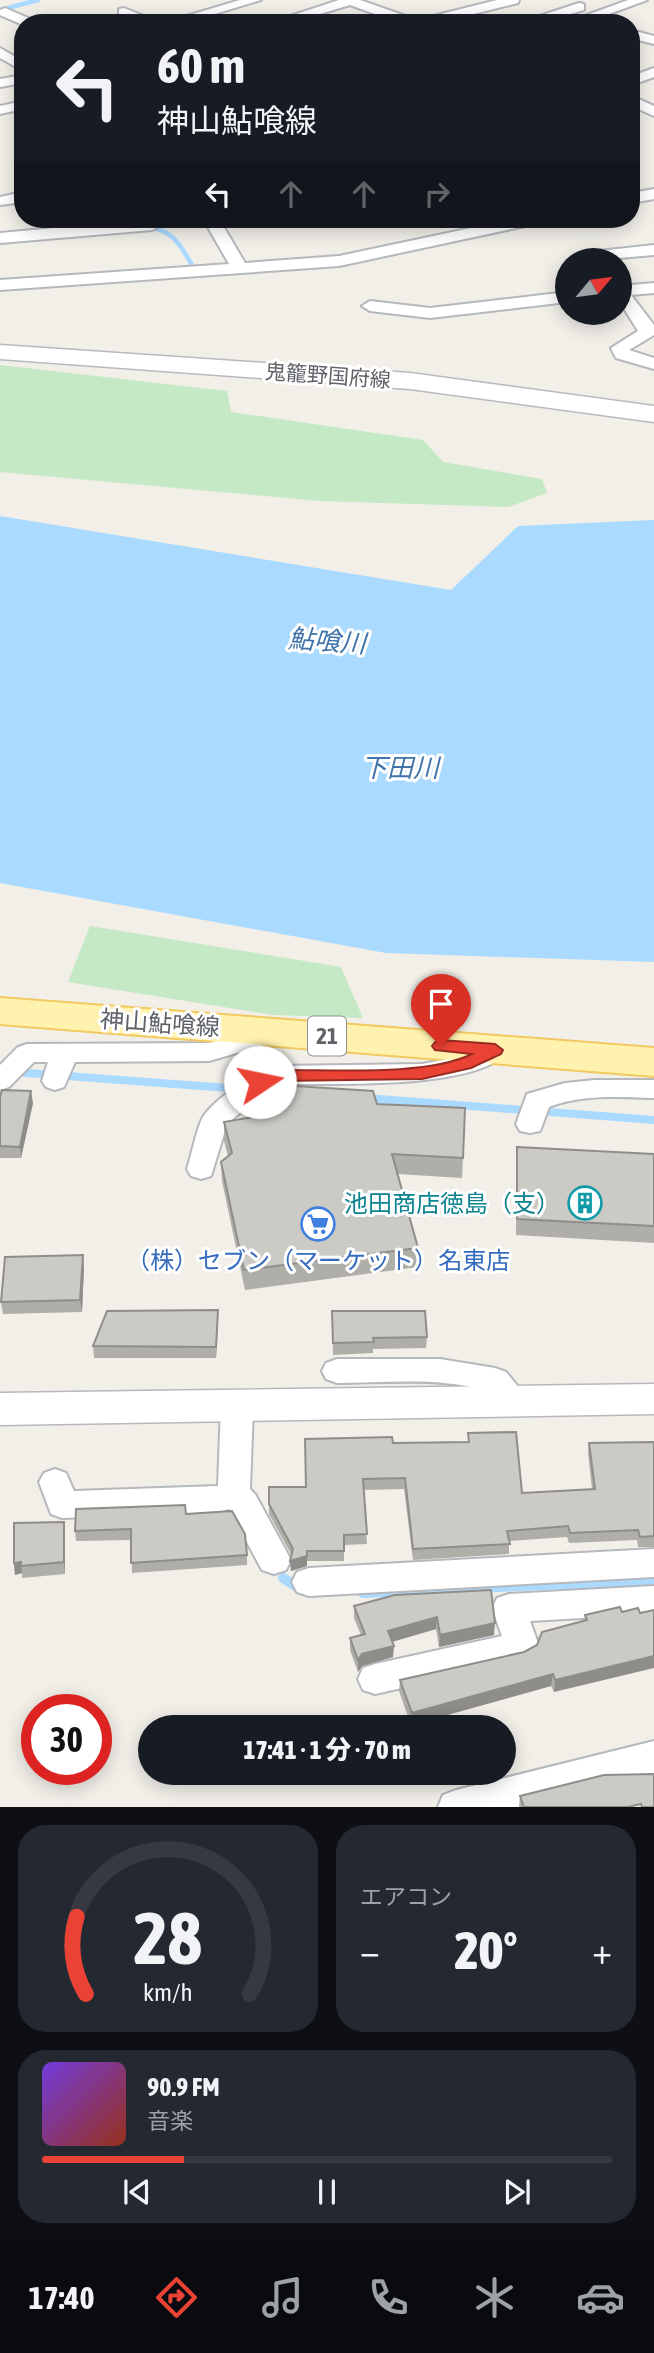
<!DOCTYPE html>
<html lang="ja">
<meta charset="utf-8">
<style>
:root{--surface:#171b24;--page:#242831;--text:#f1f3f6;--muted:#9ea1a6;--line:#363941;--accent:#ea4335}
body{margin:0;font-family:"Asap Condensed","Noto Sans JP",sans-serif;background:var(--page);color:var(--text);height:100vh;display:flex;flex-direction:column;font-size:26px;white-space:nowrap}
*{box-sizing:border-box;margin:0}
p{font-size:23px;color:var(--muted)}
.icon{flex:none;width:38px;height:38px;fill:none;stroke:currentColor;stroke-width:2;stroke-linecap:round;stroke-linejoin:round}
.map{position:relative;height:1807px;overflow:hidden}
.panel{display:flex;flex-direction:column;gap:18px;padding:18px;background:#0d0f14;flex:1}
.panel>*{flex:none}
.guide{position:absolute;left:14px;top:14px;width:626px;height:214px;border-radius:28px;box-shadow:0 4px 18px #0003;background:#171b24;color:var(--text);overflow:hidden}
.needle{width:46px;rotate:61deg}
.fabs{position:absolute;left:555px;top:248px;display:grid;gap:14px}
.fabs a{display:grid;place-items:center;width:77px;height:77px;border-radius:50%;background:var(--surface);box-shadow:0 4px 18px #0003;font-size:35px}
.speed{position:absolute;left:21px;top:1694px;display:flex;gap:14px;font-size:35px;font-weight:700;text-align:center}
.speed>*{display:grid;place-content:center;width:91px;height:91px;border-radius:50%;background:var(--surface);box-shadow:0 4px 18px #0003;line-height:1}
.speed .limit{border:10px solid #d22;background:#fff;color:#111}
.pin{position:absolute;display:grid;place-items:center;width:60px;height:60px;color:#fff;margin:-72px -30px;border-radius:50% 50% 50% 0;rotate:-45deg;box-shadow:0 0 7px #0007}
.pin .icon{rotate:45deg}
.me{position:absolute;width:77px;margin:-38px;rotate:79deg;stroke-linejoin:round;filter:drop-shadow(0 0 5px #0008)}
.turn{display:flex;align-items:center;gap:24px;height:147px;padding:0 28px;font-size:32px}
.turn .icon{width:91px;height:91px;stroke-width:2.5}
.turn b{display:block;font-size:49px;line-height:60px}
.lanes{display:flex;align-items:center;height:66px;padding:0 28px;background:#0003;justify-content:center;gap:35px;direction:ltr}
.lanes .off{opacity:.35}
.big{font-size:52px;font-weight:800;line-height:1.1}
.panel .widget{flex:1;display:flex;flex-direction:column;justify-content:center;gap:10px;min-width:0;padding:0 24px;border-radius:28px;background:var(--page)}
.panel .dial{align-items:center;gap:0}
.dial svg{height:182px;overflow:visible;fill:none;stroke:var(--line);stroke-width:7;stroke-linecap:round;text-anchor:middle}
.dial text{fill:var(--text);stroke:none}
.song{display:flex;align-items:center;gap:21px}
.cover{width:84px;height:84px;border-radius:10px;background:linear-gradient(135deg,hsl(260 70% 55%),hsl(10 70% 35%))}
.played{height:7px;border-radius:4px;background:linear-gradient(90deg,var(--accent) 25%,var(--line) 25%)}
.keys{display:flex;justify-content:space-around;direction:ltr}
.heat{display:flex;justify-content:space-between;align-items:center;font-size:38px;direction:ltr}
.panel .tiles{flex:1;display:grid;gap:18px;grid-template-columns:1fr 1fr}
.widget:last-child{grid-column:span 2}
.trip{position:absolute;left:138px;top:1715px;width:378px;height:70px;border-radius:35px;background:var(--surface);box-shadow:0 4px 18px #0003;font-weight:800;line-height:70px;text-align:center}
.tabs{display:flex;height:112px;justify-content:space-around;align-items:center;background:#090b0e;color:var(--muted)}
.tabs .icon{width:49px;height:49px}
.tabs .active{color:var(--accent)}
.tabs b{font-size:32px;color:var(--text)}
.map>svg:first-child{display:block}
.green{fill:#c5e8c5}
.water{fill:#aadaff}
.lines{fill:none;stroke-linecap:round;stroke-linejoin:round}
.stream-far2{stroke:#aadaff;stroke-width:4.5}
.stream-far1{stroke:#aadaff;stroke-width:8}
.stream{stroke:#aadaff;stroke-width:10}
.minor-casing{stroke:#b5b8bc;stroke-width:4}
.tertiary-casing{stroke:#b5b8bc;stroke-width:3}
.secondary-casing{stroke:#b6babf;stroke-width:3}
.primary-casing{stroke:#f2c960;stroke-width:4}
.minor{fill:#fff;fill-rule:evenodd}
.tertiary{fill:#fff;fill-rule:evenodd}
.secondary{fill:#fff;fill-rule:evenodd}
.primary{fill:#fff2af;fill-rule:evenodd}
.wall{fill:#afaea9}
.shaded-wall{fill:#8f8d8a}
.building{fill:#cccac5;stroke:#8f8d8a;stroke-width:2}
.route{fill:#ea4335;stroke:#982c22;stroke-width:2}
.labels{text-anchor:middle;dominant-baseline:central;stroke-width:6;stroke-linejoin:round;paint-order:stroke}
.far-street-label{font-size:21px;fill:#5f6368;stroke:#fff}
.shield{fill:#fff;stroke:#8f9295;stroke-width:2}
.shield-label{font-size:23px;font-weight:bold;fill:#5f6368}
.street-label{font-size:24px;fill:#5f6368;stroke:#fff}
.culture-label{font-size:24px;fill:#0d838f;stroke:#fff;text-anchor:end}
.shop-label{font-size:24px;fill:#366cbe;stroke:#fff}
.water-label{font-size:26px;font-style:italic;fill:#4174aa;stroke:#fff}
</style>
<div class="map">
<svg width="654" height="1807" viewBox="0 0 654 1807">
<rect width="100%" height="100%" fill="#f1efe8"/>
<g class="green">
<path d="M0,365L227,391L231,412L423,440L443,462L542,479L547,493L508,507L320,501L0,472Z"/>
<path d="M90,926L341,967L363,1018L273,1015L68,982Z"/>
</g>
<path class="water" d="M0,516L451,590L518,526L654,520V962L386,953L0,883Z"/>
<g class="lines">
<g class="stream-far2">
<path d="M0,10L38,0"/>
<path d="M149,228C174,229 182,249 194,268L203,267"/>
</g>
<g class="stream-far1">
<path d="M0,1071L241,1089"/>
<path d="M366,1098L654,1120"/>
</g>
<g class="stream">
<path d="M283,1578L302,1590"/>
<path d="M363,1593L654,1580"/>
</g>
<defs>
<g id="minor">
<path d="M240,0H261L185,23H163Z"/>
<path d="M339,0H360L417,20L497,0H519L518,3L437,23H400L350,5L290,23H269Z"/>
<path d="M628,0H647L585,23H565Z"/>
<path d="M579,3L584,4V10L539,23H518Z"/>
<path d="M5,8L33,20L34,23H23V25L0,15V10Z"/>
<path d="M124,8L154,20L155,23H138L119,15V9Z"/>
<path d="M90,16L103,23H85V17Z"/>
<path d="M639,32L654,36V44L634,39V33Z"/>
<path d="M0,48L23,61V71L0,58Z"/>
<path d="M654,68V77L632,85V76Z"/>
<path d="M23,75V83L0,87V79Z"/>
<path d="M632,96L654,106V116L632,106Z"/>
<path d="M23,101V109L0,114V106Z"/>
<path d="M654,189V199L632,203V193Z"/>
<path d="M23,192V202L0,205V197Z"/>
<path d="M151,219L169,221L152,230L0,243V233Z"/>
<path d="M207,219H219L245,263L339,256L514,219H543L535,224L339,266L0,290V280L229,264L205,222Z"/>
<path d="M654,245V255L584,261L581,257L589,252Z"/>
<path d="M654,283V293L631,295L654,325V335L629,350L654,358V369L616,358L611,348L638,331L620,302V286Z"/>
<path d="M567,292V302L430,318L370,311L362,306L370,301L430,308Z"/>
<path d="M273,1025L282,1028L286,1034L282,1040L209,1061L75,1062L64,1087L55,1090L46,1087L42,1081L48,1062H34L9,1087L0,1090V1065L18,1047L27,1044L209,1043Z"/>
<path d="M495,1041L504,1044L508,1050C482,1091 326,1083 280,1084L269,1088L227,1124L211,1176L201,1179L191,1176L187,1169C192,1153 195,1136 201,1121C209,1102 256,1071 276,1066L422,1064L458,1057Z"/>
<path d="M595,1080H654V1098C619,1097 582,1094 549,1107L540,1131L530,1133L520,1131L516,1124L527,1094L565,1083Z"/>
<path d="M337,1359H440L495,1368L506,1372L531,1402L527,1411C498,1420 503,1396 483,1390C437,1377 384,1383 337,1383L326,1379L322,1371L326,1363Z"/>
<path d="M237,1394L248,1397L253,1406L250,1489L255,1494L291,1560L286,1570L274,1574L262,1570L229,1509L219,1512L62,1518L51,1514L39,1482L44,1473L55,1469L66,1473L74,1491L218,1486L221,1406L226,1397Z"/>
<path d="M654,1549V1577L309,1596L297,1592L292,1582L297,1572L309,1568Z"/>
<path d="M654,1586V1614L530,1621L539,1646L534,1656L522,1661L375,1694L363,1690L358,1679L363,1668L375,1664L502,1636L492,1608L497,1598L509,1594Z"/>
<path d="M654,1741V1773L521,1807H438L443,1795L456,1790Z"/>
</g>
<path id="tertiary" d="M654,1384V1414L0,1425V1393Z"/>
<path id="secondary" d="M0,345L410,373L654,406V422L410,389L0,359Z"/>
<path id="primary" d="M0,998L654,1048V1076L0,1024Z"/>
</defs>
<use href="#minor" class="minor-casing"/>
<use href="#tertiary" class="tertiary-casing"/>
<use href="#secondary" class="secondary-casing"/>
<use href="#primary" class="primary-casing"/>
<use href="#minor" class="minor"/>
<use href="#tertiary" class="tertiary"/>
<use href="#secondary" class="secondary"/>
<use href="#primary" class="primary"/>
</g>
<g class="wall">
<path d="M245,1093L377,1104L465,1108L462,1178L397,1174L418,1248V1267L245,1290L222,1181L221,1162L228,1156L224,1141V1122L248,1118L246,1112Z"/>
<path d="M0,1097L33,1103L21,1158H0Z"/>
<path d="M517,1147L654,1154V1243L516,1235Z"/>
<path d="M84,1267L82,1312L3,1314L1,1302Z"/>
<path d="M218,1310V1322L216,1358H94L93,1346Z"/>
<path d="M332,1311L427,1337L426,1348L373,1349V1353L333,1355Z"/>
<path d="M468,1433L522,1493L592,1489L588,1453L589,1443L654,1442V1547H638L637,1540L569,1543L567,1537L509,1541V1554L413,1560L404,1489L363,1490L367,1544L344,1545V1561H307V1566L291,1571L292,1556L269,1514V1504L306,1487L393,1443L468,1442Z"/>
<path d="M186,1514L247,1555V1565L132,1573L131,1540L76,1541L75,1531Z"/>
<path d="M64,1522L65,1533V1574L22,1578V1573L15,1575L14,1563Z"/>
<path d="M395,1595L494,1635L439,1647L436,1629L392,1642L393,1657L362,1666L358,1672L350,1650V1638L361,1635L354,1618V1606Z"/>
<path d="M620,1607L554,1692L551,1686L411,1725L399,1691L400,1680L524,1652L584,1621L585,1615Z"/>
<path d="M520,1796L524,1807H519Z"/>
</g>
<g class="shaded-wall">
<path d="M31,1091L33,1103L21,1158L20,1147Z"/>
<path d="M83,1255L84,1267L82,1312L80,1300Z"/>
<path d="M218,1310V1322L216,1358V1347Z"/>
<path d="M64,1522L65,1533V1574L64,1562Z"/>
<path d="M307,1556V1566L291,1571L290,1561Z"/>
<path d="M21,1562L22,1573L15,1575L14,1563Z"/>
<path d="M437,1617L436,1629L388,1643V1631Z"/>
<path d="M495,1623L494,1635L439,1647L440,1635Z"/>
<path d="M394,1646L393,1657L362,1666L358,1672V1660L362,1654Z"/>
<path d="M654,1656V1668L554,1692L555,1680Z"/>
<path d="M553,1674L551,1686L411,1725L412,1713Z"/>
</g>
<g class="building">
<path d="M295,1086L373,1091L377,1104L465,1108L463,1158L392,1154L418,1248L244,1270L221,1162L232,1153L224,1122L253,1117L245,1093Z"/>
<path d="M2,1090L31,1091L20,1147L0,1146V1097Z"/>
<path d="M517,1147L654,1154V1226L517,1219Z"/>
<path d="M83,1255L80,1300L1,1302L5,1257Z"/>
<path d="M218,1310L216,1347L93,1346L107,1311Z"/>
<path d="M332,1311H425L427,1337L373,1338L374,1342L333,1343Z"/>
<path d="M516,1432L522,1493L595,1489L589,1443L654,1442V1536L640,1537L638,1530L570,1533L568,1526L507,1531L510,1544L413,1549L405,1478L363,1479L367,1534L344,1535V1551H307V1556L290,1561L293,1549L269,1504V1487H306L305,1439L392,1437L393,1443L469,1442L468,1433Z"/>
<path d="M185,1505L186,1514L232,1511L245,1534L247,1555L131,1563V1529L75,1531L76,1509Z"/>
<path d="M64,1522V1562L21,1566V1562L14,1563V1523Z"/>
<path d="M491,1590L495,1623L440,1635L437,1617L388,1631L394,1646L362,1654L358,1660L350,1638L365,1634L354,1606L395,1595Z"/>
<path d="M620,1607L622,1612L638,1608L640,1613L654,1610V1656L555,1680L553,1674L412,1713L400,1680L524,1652L537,1645L542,1632L587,1620L585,1615Z"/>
<path d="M654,1774V1807H642L641,1804L628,1807H524L520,1796L604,1775Z"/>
</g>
<path class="route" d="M441,1040L495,1044L503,1050L501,1054L471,1068L422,1079L278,1081L260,1088L251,1082L254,1078L276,1070C330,1069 425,1077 472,1054L435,1050L432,1046L435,1042Z"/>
<defs>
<symbol id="building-ring" viewBox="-11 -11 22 22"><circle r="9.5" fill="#fff" stroke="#0f9aa8" stroke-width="1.5"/><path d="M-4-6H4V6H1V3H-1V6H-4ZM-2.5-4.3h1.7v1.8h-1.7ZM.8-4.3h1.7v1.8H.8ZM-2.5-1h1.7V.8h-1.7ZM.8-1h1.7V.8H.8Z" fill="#0f9aa8"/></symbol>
<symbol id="supermarket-ring" viewBox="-11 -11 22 22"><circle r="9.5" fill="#fff" stroke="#3f7fe0" stroke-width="1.5"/><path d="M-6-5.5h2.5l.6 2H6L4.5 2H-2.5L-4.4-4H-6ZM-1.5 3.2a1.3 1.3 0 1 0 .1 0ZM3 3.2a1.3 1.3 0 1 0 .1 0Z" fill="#3f7fe0"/></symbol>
</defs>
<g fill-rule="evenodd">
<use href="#building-ring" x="566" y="1184" width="38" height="38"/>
<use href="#supermarket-ring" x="299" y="1205" width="38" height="38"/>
</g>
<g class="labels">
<g class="far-street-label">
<text transform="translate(328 375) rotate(4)">鬼籠野国府線</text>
</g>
<rect class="shield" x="308" y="1016.5" width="38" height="39" rx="5"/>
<g class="shield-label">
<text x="327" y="1036">21</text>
</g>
<g class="street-label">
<text transform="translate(160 1023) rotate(4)">神山鮎喰線</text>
</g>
<g class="culture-label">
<text x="560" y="1203">池田商店徳島（支）</text>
</g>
<g class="shop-label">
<text x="318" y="1260">（株）セブン（マーケット）名東店</text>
</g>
<g class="water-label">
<text transform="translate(327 641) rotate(4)">鮎喰川</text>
<text x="400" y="768">下田川</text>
</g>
</g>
</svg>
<div class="fabs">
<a><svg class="needle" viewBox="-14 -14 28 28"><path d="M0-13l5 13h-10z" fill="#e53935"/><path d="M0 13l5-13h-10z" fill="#9ea1a6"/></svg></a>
</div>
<div class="speed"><div class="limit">30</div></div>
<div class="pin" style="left:441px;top:1046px;background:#d93025"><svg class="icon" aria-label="arrive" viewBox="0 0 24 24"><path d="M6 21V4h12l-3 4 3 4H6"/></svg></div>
<svg class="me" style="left:260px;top:1082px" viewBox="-20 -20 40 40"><circle r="19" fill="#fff"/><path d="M0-13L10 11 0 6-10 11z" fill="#ea4335"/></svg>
<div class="trip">17:41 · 1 分 · 70 m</div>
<div class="guide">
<div class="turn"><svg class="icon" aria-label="left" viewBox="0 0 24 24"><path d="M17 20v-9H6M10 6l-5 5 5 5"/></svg><div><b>60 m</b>神山鮎喰線</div></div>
<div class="lanes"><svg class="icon" aria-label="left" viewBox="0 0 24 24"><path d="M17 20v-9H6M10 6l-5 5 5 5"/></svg><svg class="icon off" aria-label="ahead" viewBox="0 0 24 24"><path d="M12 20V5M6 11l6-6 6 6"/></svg><svg class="icon off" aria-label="ahead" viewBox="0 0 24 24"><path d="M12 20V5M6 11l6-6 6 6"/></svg><svg class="icon off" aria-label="right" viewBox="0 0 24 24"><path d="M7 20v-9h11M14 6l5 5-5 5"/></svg></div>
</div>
</div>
<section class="panel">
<div class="tiles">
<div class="widget dial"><svg viewBox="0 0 100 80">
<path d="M14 69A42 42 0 1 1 86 69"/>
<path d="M14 69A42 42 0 0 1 10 35" stroke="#ea4335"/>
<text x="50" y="56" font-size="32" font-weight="700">28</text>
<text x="50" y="72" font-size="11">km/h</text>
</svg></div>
<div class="widget"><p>エアコン</p>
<div class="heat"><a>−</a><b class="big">20°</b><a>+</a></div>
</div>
<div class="widget">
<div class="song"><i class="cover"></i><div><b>90.9 FM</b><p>音楽</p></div></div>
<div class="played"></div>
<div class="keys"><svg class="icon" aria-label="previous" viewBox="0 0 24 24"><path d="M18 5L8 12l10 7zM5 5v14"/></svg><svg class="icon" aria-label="pause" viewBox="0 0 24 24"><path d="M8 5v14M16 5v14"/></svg><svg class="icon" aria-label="next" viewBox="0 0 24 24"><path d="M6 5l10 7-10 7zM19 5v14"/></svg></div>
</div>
</div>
</section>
<nav class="tabs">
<b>17:40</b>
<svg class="icon active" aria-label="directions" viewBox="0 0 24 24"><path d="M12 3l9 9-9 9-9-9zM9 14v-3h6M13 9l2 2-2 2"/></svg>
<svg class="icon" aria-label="music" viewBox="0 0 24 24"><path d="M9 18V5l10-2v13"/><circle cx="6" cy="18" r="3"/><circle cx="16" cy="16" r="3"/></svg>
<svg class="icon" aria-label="phone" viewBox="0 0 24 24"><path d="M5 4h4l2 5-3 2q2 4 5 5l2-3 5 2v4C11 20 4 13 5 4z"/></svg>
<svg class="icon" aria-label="climate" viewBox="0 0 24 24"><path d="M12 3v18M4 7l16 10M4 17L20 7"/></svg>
<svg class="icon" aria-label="car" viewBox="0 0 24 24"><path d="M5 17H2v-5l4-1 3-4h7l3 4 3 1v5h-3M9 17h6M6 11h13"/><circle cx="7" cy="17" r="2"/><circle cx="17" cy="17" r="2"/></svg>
</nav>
